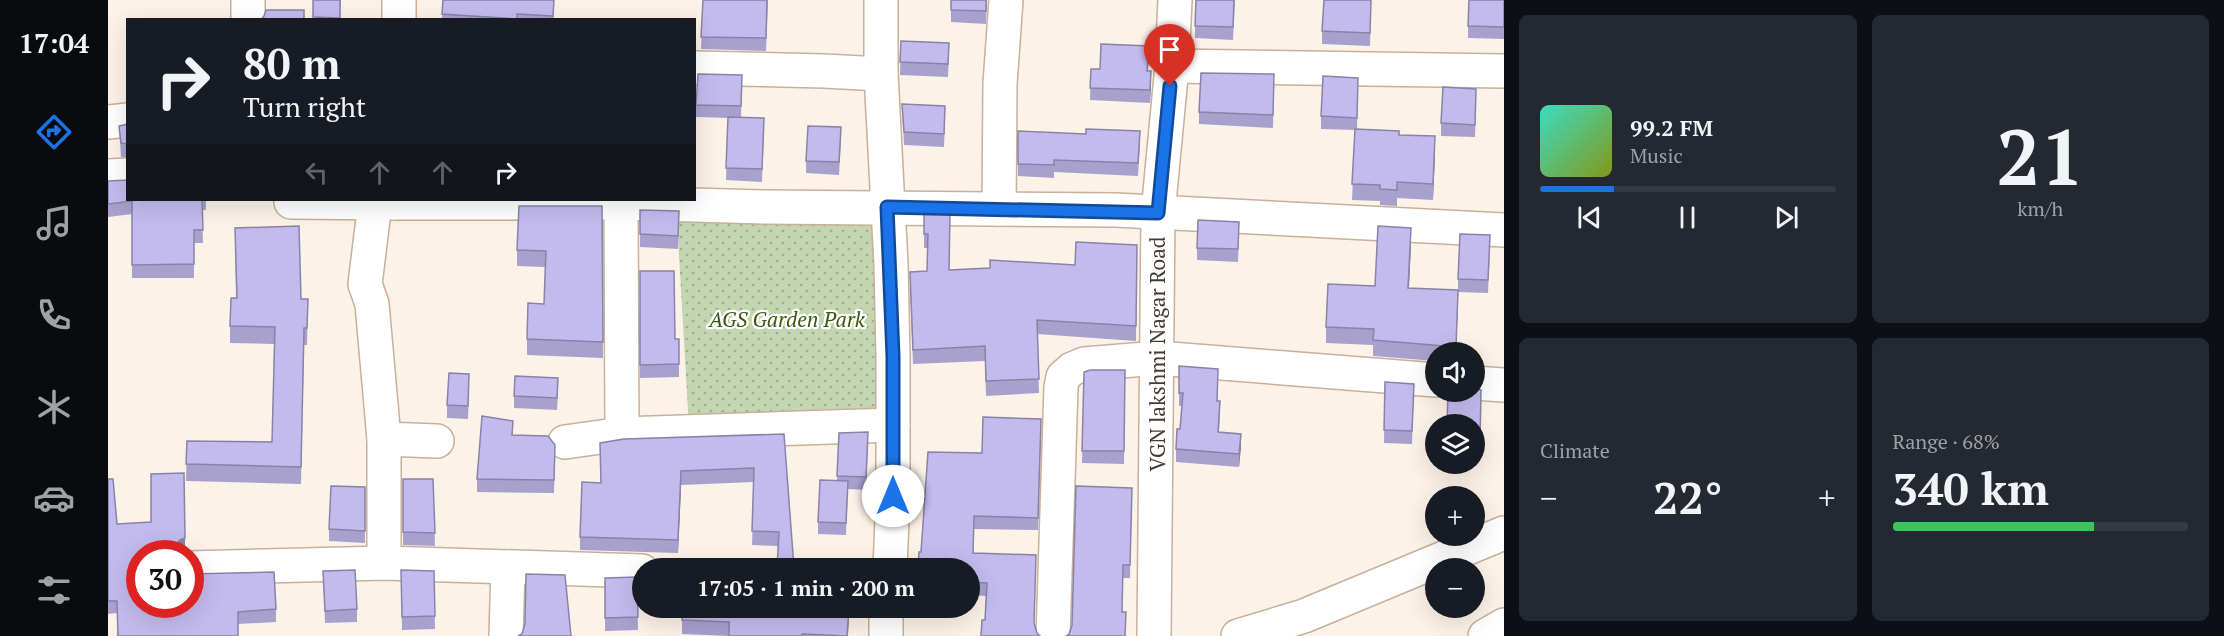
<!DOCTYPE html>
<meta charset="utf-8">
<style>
:root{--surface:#171b24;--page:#242831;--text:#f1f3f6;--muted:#9ea1a6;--line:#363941;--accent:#1a73e8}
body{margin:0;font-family:"PT Serif",serif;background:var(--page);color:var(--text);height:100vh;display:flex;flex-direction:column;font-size:22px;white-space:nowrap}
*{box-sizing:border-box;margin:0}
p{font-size:20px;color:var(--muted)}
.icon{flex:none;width:33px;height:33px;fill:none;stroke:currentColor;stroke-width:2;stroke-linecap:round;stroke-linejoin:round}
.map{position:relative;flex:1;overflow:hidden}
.details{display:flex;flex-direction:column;gap:15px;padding:15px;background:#0d0f14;width:720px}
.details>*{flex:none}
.guide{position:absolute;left:18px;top:18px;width:570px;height:183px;border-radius:0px;box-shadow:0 6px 24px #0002;background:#171b24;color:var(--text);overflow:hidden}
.tools{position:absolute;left:1317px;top:342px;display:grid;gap:12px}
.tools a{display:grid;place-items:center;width:60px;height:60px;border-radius:50%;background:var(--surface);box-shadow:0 6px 24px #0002;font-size:30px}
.speed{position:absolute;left:18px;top:540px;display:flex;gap:12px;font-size:30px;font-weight:700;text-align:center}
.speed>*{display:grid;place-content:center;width:78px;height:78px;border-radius:50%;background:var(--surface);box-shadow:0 6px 24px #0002;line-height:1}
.speed .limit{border:9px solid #d22;background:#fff;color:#111}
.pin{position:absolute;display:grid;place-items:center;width:51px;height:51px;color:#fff;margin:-62px -26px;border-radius:50% 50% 50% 0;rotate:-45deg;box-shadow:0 0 6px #0007}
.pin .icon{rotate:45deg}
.me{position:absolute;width:66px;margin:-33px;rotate:0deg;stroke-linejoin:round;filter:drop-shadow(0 0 4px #0008)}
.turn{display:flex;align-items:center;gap:21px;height:126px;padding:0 18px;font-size:27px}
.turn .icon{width:78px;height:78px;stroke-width:2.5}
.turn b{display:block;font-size:42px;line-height:51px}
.lanes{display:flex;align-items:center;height:57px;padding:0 18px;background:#0003;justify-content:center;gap:30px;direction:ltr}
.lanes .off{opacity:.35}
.big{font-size:45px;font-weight:700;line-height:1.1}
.details .widget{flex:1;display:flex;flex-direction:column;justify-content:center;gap:9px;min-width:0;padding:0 21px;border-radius:9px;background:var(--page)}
.details .dial{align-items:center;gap:0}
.dial b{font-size:78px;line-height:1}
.song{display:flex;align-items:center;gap:18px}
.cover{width:72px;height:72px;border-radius:9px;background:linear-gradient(135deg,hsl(170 70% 55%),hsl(70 70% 35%))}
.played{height:6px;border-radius:3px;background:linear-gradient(90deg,var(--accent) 25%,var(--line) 25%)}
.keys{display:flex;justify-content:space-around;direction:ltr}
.heat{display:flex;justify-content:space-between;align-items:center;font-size:33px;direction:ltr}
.charge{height:9px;border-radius:4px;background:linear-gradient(90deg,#34c759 68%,var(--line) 0)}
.details .tiles{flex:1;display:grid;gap:15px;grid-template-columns:repeat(2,1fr)}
.trip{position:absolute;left:524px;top:558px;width:348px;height:60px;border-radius:30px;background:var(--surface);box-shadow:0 6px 24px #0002;font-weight:700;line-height:60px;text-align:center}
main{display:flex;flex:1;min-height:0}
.dock{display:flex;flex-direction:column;width:108px;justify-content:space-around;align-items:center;background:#090b0e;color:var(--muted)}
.dock .icon{width:42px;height:42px}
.dock .active{color:var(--accent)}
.dock b{font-size:27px;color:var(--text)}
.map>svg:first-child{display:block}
.green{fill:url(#green-dots)}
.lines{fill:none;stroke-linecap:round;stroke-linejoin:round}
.minor-casing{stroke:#c8b099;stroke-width:36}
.minor{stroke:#fff;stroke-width:33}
.wall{fill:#a8a1cd}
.shaded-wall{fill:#8883a7}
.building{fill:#c3bbee;stroke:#8883a7;stroke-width:1.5}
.route-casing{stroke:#114b97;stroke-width:15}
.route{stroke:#1a73e8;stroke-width:10}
.labels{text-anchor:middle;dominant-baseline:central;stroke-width:4.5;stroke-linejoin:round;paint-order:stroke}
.park-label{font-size:21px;font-style:italic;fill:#3d5810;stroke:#fff}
.street-label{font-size:21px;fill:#453b31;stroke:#fff}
</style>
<main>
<nav class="dock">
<b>17:04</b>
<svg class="icon active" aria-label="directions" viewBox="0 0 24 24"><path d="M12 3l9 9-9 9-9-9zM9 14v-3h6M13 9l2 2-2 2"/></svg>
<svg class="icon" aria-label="music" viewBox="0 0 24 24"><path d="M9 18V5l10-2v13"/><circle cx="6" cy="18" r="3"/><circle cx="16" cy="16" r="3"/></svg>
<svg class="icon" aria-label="phone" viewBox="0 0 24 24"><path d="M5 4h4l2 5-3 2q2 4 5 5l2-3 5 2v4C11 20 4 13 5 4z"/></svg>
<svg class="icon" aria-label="climate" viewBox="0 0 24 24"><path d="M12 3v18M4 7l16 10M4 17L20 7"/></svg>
<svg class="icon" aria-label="car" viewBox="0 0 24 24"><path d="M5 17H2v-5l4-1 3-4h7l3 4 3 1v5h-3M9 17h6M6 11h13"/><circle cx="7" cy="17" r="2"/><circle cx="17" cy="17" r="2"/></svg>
<svg class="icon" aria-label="filters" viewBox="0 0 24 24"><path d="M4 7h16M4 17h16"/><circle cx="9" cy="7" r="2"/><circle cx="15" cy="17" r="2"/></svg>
</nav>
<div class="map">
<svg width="1396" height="636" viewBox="0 0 1396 636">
<defs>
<pattern id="green-dots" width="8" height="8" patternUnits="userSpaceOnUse" patternTransform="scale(1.5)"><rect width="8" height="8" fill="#c4d5b2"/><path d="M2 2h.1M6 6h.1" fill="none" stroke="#a1ae91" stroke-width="1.8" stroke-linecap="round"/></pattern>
</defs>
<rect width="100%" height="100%" fill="#fcf2e8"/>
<path class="green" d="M778,209L784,424L581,428L569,221Z"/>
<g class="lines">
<defs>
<g id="minor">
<path d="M140,0V20"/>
<path d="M773,0V74L783,264L785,356V496L782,568"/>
<path d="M291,20V0"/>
<path d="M1064,66L1396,71"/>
<path d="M586,68L716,71L773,74"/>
<path d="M0,122L20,120"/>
<path d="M0,176L20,175"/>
<path d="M286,200V203H513L658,207L1007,210L1396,230"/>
<path d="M183,202L286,203"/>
<path d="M267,203L257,284L264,304L276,439L329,441"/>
<path d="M513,203L514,434L785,425"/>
<path d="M891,209L892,84L898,0"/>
<path d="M1366,383L1396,385"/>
<path d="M276,439V563"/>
<path d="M457,442L514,434"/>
<path d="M82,568L276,563L534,571"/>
<path d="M398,636L400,567"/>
<path d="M778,636V608"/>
<path d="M945,636L953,387L955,377L964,369L976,364L1050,358L1328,380"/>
<path d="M1046,636L1050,213L1064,66L1067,0"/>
<path d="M1130,636L1196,616L1396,533"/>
<path d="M1377,636L1396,625"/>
</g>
</defs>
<use href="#minor" class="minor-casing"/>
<use href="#minor" class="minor"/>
</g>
<g class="wall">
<path d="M205,0H233L232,20H205Z"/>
<path d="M335,0H446V20H334Z"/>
<path d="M595,0H660L658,51L593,49Z"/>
<path d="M843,0H879L878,24L843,22Z"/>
<path d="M1127,0L1125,40L1087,38V26Z"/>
<path d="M1396,0V39L1360,38V26Z"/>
<path d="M1263,11L1262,46L1214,44V31Z"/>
<path d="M793,41L841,55L840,77L792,75Z"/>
<path d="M1041,59L1040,71L1043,84L1042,103L982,100L983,69H992Z"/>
<path d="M1166,86L1165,128L1091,124V112Z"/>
<path d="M634,88L633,117L656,131L654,182L618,180L620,118L588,117V105Z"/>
<path d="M1250,91L1249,129L1291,135L1327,153L1325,200L1289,198V206L1272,205V201L1244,200L1247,130L1213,129V116Z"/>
<path d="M1368,102L1367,137L1333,136V123Z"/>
<path d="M794,104L837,119L836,147L796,145Z"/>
<path d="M20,124V157H13L11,126Z"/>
<path d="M910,131L1032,144L1030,176L946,172V178L910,176Z"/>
<path d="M733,140L731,175L698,173V161Z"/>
<path d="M0,181L20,200H98V210H94L95,243H86V278H24V214L0,217Z"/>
<path d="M494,206L495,358L419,355V339L436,304L437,267L409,266V250Z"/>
<path d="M532,210L571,223L570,249L532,247Z"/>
<path d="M816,214L841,270L967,265L1029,245L1028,341L929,334L931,393L878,396L877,361L805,364L802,286L819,271V248H816Z"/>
<path d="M127,228L193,299H200L199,345H196L193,484L78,481L79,441L164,442L166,344L122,343V326L128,298Z"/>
<path d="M1131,235L1130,262L1089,260V248Z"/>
<path d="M1303,244L1301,288L1350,290V279L1382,248L1380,293L1350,292L1348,352H1328V361L1265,356V345L1218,343V327L1267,286Z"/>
<path d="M532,271L567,339H571V377L532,378Z"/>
<path d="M1071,366L1109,401L1112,414L1111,432L1133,447L1131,467L1068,462V449L1072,429L1074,406H1071Z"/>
<path d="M1017,370L1016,464L974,463L976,372Z"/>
<path d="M1277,382L1306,384L1304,444L1276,443Z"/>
<path d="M361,387L360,419L339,418V405Z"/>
<path d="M1373,390L1372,454H1366V424Z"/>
<path d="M450,391L449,410L406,408V396Z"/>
<path d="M933,431L930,530L866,529L865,553L928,555L877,620L878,596L861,595V568L813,552L874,453Z"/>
<path d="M731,433L760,445L758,490L740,489L738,535L710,534V522L729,481Z"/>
<path d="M676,434L670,546L644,545L646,482L573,485L570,553L472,550V537L493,483Z"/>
<path d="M405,435L447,458L446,493L369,492V479Z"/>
<path d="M0,479L9,524L77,551L71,554H32V604L168,609V622L130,624V636H9V613L0,614Z"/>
<path d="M295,479H325L327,546L295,545Z"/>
<path d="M257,487V543L221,541V529Z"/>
<path d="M1024,488L1022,578H1015L961,634Z"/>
<path d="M293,570L326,571L327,629L294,630Z"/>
<path d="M215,571L249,609V622L217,623Z"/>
<path d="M529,577L530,630L497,631V578Z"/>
<path d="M574,620L741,621L740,636H621L574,634Z"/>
</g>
<g class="shaded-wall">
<path d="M1043,71V84L1042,103V90Z"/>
<path d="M1327,136V153L1325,200V184Z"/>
<path d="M1303,228V244L1300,304V288Z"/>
<path d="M1350,290V306L1348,352V347Z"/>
<path d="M1133,434V447L1131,467V454Z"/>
<path d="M573,471V485L570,553V540Z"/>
<path d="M77,538V551L71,554H64L65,547L72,540Z"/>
</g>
<g class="building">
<path d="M205,0H232V18L205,17Z"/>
<path d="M335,0H446L445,16L409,14V19L334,14Z"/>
<path d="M595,0H659L658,38L593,37Z"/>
<path d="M843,0H878V11L843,10Z"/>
<path d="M1088,0H1126L1125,27L1087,26Z"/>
<path d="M1216,0H1263L1262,33L1214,31Z"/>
<path d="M1361,0H1396V27L1360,26Z"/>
<path d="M158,10H196V20H153L156,16Z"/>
<path d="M793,41L841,43L840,64L792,62Z"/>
<path d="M993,44L1041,46L1039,71H1043L1042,90L982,88L983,69H992Z"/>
<path d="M1093,73L1166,74L1165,115L1091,112Z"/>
<path d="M590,74L634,75L633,106L588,105Z"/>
<path d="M1215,76L1250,78L1249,118L1213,116Z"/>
<path d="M1335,87L1368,89L1367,125L1333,123Z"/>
<path d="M794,104L837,106L836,134L796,132Z"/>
<path d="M620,117L656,118L654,169L618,168Z"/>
<path d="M20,124V144L13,143L11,126Z"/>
<path d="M700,126L733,127L731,162L698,161Z"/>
<path d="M978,129L1032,131L1030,163L946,160V165L910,164V131L978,134Z"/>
<path d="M1247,129L1291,131V135L1327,136L1325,184L1289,182V190L1272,189V185L1244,184Z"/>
<path d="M20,180V200H94L95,230H86V264L24,265V201L0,204V181Z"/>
<path d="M411,206H494L495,342L419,339L420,303L436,304L438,251L409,250Z"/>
<path d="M532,210L571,211L570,236L532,234Z"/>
<path d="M816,214H842L841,270L882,268V260L967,265L968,242L1029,245L1028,326L929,320L931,379L878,381L877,346L805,350L802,272L819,271L820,234H816Z"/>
<path d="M1090,220L1131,222L1130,249L1089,248Z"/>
<path d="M191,226L193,299H200L199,328H196L193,467L78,464L79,441L164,442L167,327L122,326L123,298H129L127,228Z"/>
<path d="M1270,226L1303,228L1300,288L1350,290L1348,347L1265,340L1266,329L1218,327L1220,284L1267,286Z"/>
<path d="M1352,234L1382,235L1380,280L1350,279Z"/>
<path d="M532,271H566L567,339H571V364L532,365Z"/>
<path d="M1071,366L1110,369L1109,401H1112L1110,432L1133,434L1131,454L1068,449L1069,429H1072L1075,393H1071Z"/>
<path d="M982,370H1017L1016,451H974L976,372Z"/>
<path d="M341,373L361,374L360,406L339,405Z"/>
<path d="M407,376L450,378L449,398L406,396Z"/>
<path d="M1277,382L1306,384L1304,431L1276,430Z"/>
<path d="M1366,389L1373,390L1372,441H1366V424H1339L1340,392H1366Z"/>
<path d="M374,416L405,421L404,435L440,436L447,445L446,480L369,479Z"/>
<path d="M875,417L933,419L930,518L866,516L865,553L928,555L926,623L929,633L932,636H873L874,620H877L879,583L861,582V568H810L811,552H813L820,452L874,453Z"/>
<path d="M760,432L758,477L729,476L731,433Z"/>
<path d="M676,434L686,568H669L671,532L644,531L646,468L573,471L570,540L472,537L474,482L493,483L492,443L516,439Z"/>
<path d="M76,473L77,538L72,540L65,547L64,554H32V604H82V574L166,572L168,609L130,612V636H10L9,601H0V479H5L9,524L43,522V474Z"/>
<path d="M295,479H325L327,533L295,532Z"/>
<path d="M712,480L740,481L738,523L710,522Z"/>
<path d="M223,486L257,487V531L221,529Z"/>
<path d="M968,486L1024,488L1022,565H1015L1014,612H1018L1017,636H958L961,634L964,625Z"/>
<path d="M247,570L249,609L217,611L215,571Z"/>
<path d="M293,570L326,571L327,616L294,617Z"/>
<path d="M418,574L457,575L463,636H410L414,634L417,624Z"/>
<path d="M529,577L530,617L497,618V578Z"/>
<path d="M575,608H741L739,636L694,634L693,636H621V622L574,620Z"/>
</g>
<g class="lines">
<defs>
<path id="route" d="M785,496V356L779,207L1050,213L1062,86"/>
</defs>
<use href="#route" class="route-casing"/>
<use href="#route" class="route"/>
</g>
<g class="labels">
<g class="park-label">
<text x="679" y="319">AGS Garden Park</text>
</g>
<g class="street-label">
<text transform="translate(1049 354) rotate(-90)">VGN lakshmi Nagar Road</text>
</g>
</g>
</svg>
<div class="tools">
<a><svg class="icon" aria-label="sound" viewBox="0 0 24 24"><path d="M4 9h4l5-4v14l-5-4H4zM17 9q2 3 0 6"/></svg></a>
<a><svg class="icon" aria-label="layers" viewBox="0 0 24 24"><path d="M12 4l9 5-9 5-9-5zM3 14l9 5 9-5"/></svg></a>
<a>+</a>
<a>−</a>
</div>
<div class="speed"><div class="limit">30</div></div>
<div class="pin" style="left:1062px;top:86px;background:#d93025"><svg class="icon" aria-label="arrive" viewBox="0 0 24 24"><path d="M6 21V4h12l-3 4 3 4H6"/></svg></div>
<svg class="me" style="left:785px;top:496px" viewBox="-20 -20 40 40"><circle r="19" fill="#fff"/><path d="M0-13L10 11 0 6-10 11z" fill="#1a73e8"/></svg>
<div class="trip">17:05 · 1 min · 200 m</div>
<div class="guide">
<div class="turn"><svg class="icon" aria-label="right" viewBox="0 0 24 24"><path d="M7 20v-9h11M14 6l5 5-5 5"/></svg><div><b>80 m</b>Turn right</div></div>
<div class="lanes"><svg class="icon off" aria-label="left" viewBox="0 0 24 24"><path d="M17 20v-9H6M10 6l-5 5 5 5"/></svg><svg class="icon off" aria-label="ahead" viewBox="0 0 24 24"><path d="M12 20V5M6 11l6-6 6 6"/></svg><svg class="icon off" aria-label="ahead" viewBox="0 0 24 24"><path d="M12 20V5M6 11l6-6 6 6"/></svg><svg class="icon" aria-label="right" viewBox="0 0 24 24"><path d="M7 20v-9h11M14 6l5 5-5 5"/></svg></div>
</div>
</div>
<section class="details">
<div class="tiles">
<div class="widget">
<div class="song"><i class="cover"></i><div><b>99.2 FM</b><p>Music</p></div></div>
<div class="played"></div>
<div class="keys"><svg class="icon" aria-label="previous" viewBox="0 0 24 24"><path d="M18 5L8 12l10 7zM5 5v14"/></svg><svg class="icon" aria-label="pause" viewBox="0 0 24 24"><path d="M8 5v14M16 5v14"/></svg><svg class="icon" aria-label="next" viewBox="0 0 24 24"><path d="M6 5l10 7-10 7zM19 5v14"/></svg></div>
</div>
<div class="widget dial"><b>21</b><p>km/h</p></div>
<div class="widget"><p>Climate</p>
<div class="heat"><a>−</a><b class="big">22°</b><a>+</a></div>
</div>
<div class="widget"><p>Range · 68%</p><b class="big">340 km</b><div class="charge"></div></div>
</div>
</section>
</main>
